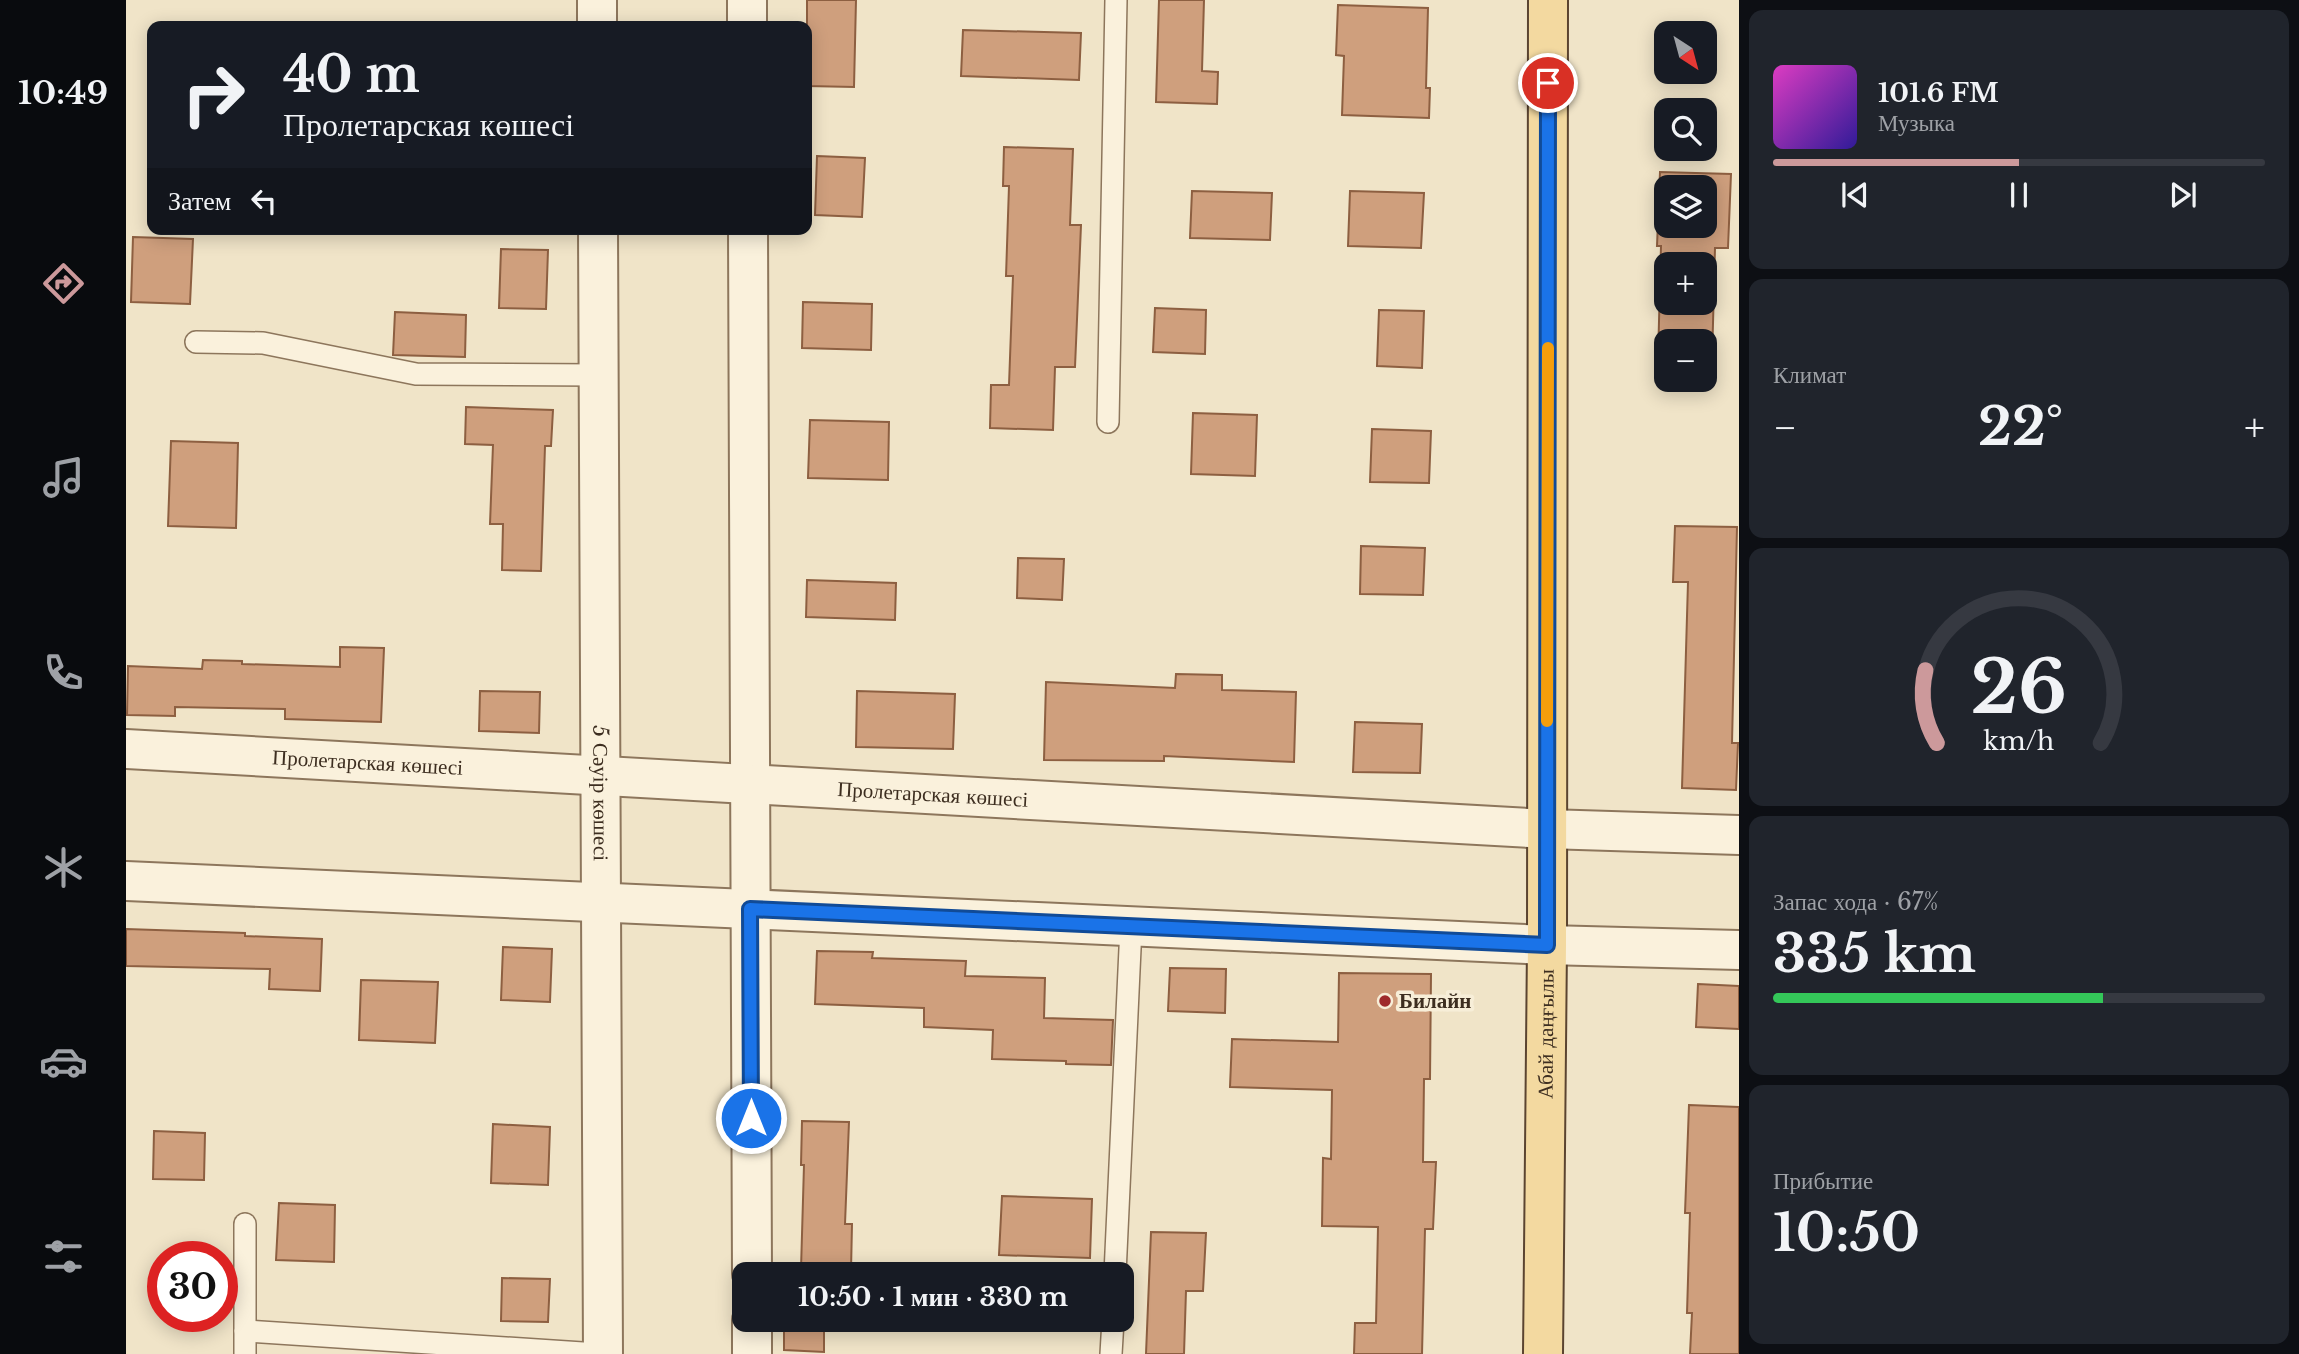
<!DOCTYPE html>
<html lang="ru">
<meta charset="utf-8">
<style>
:root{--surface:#171b24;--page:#20242c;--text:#f1f3f6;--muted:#9ea1a6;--line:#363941;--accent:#cc999b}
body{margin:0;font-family:"Libre Baskerville",serif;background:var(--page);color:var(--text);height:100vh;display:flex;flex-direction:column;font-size:26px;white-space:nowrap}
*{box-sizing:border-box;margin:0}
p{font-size:23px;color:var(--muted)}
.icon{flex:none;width:38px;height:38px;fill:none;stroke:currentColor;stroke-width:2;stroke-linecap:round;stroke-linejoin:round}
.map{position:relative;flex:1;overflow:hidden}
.details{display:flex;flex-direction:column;gap:10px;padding:10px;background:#0d0f14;width:560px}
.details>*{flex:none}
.hud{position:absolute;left:21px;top:21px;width:665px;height:214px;border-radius:14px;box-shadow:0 4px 18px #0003;background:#171b24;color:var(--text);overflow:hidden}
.needle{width:46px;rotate:144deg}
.fabs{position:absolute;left:1528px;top:21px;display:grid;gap:14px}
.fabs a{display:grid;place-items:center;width:63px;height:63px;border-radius:14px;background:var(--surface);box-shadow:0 4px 18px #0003;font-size:35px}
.speed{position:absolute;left:21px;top:1241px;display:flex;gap:14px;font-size:35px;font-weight:700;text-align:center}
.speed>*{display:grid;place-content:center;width:91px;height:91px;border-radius:50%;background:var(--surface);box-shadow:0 4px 18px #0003;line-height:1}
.speed .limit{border:10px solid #d22;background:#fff;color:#111}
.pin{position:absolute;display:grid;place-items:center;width:60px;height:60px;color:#fff;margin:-30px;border:4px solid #fff;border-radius:50%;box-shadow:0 2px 7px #0007}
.me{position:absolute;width:77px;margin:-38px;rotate:0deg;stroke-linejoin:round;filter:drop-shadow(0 0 5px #0008)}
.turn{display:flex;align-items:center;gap:24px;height:147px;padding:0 21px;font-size:32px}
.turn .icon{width:91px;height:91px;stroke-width:2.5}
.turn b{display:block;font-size:49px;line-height:60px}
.then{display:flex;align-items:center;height:66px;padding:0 21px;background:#0003;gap:14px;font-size:26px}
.big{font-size:52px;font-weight:700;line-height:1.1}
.details .widget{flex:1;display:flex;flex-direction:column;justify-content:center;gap:10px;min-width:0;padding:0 24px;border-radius:14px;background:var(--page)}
.details .dial{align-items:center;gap:0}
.dial svg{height:182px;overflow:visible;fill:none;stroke:var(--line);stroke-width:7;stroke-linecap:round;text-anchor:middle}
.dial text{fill:var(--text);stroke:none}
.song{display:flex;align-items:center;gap:21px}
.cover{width:84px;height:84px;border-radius:10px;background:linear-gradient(135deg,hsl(310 70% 55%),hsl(250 70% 35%))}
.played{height:7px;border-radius:4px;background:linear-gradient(90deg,var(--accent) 50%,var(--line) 50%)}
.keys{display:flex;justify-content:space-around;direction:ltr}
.heat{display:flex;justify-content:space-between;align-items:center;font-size:38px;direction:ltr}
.charge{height:10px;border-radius:5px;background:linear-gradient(90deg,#34c759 67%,var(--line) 0)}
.trip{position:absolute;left:606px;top:1262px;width:402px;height:70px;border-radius:14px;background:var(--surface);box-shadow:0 4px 18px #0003;font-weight:700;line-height:70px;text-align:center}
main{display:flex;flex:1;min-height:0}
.tabs{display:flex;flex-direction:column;width:126px;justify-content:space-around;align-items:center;background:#090b0e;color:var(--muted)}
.tabs .icon{width:49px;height:49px}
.tabs .current{color:var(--accent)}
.tabs b{font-size:32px;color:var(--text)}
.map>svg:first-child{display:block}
.building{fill:#cf9f7d;stroke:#8d5f41;stroke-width:2;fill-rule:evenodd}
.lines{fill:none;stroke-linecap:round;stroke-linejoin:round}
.service-casing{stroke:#8d765c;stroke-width:24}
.minor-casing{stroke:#8d765c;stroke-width:42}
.primary-casing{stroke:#5b4430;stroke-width:42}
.service{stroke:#faf1dc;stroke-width:21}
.minor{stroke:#faf1dc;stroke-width:38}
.primary{stroke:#f3d9a0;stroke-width:38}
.route-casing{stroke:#114b97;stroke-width:18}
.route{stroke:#1a73e8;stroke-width:12}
.slow{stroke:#f59e0b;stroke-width:12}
.poi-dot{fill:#9e2a2b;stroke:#f7eed8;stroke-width:2.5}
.labels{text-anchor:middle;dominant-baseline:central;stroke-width:7;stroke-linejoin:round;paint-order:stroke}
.street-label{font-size:21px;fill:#3d2e20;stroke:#f7eed8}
.poi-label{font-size:21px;font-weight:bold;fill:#3d2e20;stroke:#f7eed8;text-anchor:start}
</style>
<main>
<nav class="tabs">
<b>10:49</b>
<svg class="icon current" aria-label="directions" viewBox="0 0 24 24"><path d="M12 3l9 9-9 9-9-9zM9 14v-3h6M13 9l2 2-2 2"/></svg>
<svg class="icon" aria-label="music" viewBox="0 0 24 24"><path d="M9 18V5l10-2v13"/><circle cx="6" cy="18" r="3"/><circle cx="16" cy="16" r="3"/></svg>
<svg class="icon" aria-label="phone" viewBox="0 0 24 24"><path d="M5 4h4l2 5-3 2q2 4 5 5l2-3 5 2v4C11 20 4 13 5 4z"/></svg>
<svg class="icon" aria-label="climate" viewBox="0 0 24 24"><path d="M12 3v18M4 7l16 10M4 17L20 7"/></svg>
<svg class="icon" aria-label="car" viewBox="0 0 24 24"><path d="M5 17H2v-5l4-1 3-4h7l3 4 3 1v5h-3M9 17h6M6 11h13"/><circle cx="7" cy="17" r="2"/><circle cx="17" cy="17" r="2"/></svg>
<svg class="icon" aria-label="filters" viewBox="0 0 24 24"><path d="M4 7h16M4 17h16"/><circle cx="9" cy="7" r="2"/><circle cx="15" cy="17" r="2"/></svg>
</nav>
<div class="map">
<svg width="1613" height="1354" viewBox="0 0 1613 1354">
<rect width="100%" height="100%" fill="#f0e4c8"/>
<g class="building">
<path d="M681,0H730L728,87L681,86Z"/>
<path d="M1033,0H1078L1076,71L1092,72L1091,104L1030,102Z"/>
<path d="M1212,5L1302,8L1300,88H1304L1303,118L1216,115L1218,56L1210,55Z"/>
<path d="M837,30L955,33L953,80L835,76Z"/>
<path d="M878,147L947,149L944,225H955L949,367H929L927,430L864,428L865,385H883L887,276H880L883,186H877Z"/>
<path d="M691,156L739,158L736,217L689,215Z"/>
<path d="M1534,172L1605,174L1602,248H1589L1586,361H1578V341H1540V359H1532L1535,246H1531ZM1540,187H1578V226H1540ZM1540,264H1578V303H1540Z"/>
<path d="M1066,191L1146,193L1144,240L1064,238Z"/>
<path d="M1224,191L1298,193L1295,248L1222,246Z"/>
<path d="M7,237L67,239L64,304L5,302Z"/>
<path d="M375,249L422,250L420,309L373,308Z"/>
<path d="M677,302L746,304L745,350L676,348Z"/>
<path d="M1029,308L1080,310L1079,354L1027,352Z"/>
<path d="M1253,310L1298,311L1296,368L1251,366Z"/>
<path d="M269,312L340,315L339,357L267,355Z"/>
<path d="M340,407L427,410L425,446H419L415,571L376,570L377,524H364L367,445L339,444Z"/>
<path d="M1067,413L1131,415L1129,476L1065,474Z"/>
<path d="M684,420L763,422L762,480L682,478Z"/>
<path d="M1246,429L1305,431L1303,483L1244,482Z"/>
<path d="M45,441L112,443L110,528L42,526Z"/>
<path d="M1549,526L1611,527L1606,743H1612L1610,790L1556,788L1562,582H1547Z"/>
<path d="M1235,546L1299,548L1297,595L1234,594Z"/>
<path d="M892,558L938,559L936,600L891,598Z"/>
<path d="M681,580L770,583L769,620L680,617Z"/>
<path d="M214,647L258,648L255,722L159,719V709L49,707V716L1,715L2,666L76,669L77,660L116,661V664L214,667Z"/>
<path d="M1050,674L1096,675V690L1170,692L1168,762L1038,756V761L918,760L920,682L1049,688Z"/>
<path d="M354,691L414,692L413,733L353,731Z"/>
<path d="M731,691L829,694L827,749L730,747Z"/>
<path d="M1229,722L1296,724L1294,773L1227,772Z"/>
<path d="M0,929L119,933V936L196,939L194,991L143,989L144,969L0,966Z"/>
<path d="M377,947L426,949L424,1002L375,1000Z"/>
<path d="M691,951L747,952L746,958L840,961L839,976L919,978L918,1018L987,1020L985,1065L940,1064V1061L866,1059L867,1030L798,1027V1008L689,1004Z"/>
<path d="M1044,968L1100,969L1099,1013L1042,1011Z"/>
<path d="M1213,973L1305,974L1304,1079H1298L1297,1162H1310L1307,1229H1299L1296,1354H1228L1229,1323H1250L1252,1227L1196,1226L1197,1158L1205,1159L1206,1090L1104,1087L1106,1039L1212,1042Z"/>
<path d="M235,980L312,982L309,1043L233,1040Z"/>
<path d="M1572,984L1613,986V1029L1570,1027Z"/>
<path d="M1563,1105L1613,1107V1354H1564L1566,1313H1561L1564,1213H1559Z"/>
<path d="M676,1121L723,1122L719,1224H726L725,1271L675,1269L678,1165H675Z"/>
<path d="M367,1124L424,1127L422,1185L365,1183Z"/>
<path d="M28,1131L79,1133L78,1180L27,1179Z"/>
<path d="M876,1196L966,1199L964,1258L873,1255Z"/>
<path d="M153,1203L209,1205L208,1262L150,1260Z"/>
<path d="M1025,1232L1080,1233L1077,1291H1060L1058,1354H1020Z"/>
<path d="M376,1278L424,1279L422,1322L375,1321Z"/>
<path d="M658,1320H698V1352L658,1350Z"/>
</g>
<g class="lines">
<defs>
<g id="service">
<path d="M70,342L137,343L290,374L473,375"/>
<path d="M982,422L990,0"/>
<path d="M989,1274L1005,927"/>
<path d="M119,1331L472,1354"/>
<path d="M119,1354V1224"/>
<path d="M985,1354L987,1320"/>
</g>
<g id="minor">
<path d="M471,0V26"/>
<path d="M621,0V26"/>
<path id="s1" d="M472,229L477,1354"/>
<path d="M622,229L626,1274"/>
<path id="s2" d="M0,749L1421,829L1613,835"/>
<path d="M0,881L1421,945L1613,950"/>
<path d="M626,1320V1354"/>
</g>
<g id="primary">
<path id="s3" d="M1417,1354L1421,945L1422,0"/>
</g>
</defs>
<use href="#service" class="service-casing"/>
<use href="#minor" class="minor-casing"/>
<use href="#primary" class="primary-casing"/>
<use href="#service" class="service"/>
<use href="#minor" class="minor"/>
<use href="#primary" class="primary"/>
</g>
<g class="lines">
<defs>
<path id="route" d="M625,1118L624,909L1421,945L1422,83"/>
</defs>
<use href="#route" class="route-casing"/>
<use href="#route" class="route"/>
<path class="slow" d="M1421,721L1422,348"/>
</g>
<circle class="poi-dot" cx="1259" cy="1001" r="7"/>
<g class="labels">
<g class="street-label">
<text stroke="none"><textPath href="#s2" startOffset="242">Пролетарская көшесі</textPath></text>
<text stroke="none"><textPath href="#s1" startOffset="564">5 Сәуір көшесі</textPath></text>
<text stroke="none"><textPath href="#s2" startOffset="808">Пролетарская көшесі</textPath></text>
<text stroke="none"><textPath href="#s3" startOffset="320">Абай даңғылы</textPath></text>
</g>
<g class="poi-label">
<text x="1273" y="1001">Билайн</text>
</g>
</g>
</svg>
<div class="fabs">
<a><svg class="needle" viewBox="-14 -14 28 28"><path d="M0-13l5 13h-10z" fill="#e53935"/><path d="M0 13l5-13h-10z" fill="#9ea1a6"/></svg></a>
<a><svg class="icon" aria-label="search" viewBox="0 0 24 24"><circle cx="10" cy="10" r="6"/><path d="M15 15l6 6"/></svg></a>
<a><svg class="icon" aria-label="layers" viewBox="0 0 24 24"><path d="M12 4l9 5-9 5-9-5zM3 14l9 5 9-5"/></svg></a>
<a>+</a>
<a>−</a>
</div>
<div class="speed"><div class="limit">30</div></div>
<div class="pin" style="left:1422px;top:83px;background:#d93025"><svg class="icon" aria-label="arrive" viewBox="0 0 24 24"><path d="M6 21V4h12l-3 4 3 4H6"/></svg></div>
<svg class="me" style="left:625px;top:1118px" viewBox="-20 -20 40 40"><circle r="17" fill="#1a73e8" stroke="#fff" stroke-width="3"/><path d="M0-11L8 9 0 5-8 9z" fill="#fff"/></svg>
<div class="trip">10:50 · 1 мин · 330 m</div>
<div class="hud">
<div class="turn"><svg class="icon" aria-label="right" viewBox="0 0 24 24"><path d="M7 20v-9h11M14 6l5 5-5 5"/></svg><div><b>40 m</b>Пролетарская көшесі</div></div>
<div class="then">Затем<svg class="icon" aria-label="left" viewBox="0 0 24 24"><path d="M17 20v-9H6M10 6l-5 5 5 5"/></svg></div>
</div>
</div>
<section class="details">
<div class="widget">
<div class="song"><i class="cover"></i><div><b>101.6 FM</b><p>Музыка</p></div></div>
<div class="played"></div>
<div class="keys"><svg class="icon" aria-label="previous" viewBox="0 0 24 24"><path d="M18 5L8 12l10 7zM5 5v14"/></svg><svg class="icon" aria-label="pause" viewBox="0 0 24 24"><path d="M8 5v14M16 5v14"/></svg><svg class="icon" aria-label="next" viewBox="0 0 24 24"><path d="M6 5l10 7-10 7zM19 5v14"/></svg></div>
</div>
<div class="widget"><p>Климат</p>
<div class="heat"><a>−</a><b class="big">22°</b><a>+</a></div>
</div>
<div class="widget dial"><svg viewBox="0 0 100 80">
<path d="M14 69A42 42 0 1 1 86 69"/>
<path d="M14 69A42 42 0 0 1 9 37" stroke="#cc999b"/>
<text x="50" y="56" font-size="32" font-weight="700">26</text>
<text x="50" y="72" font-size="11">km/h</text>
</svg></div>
<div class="widget"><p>Запас хода · 67%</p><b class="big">335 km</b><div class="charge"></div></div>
<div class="widget"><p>Прибытие</p><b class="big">10:50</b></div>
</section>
</main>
